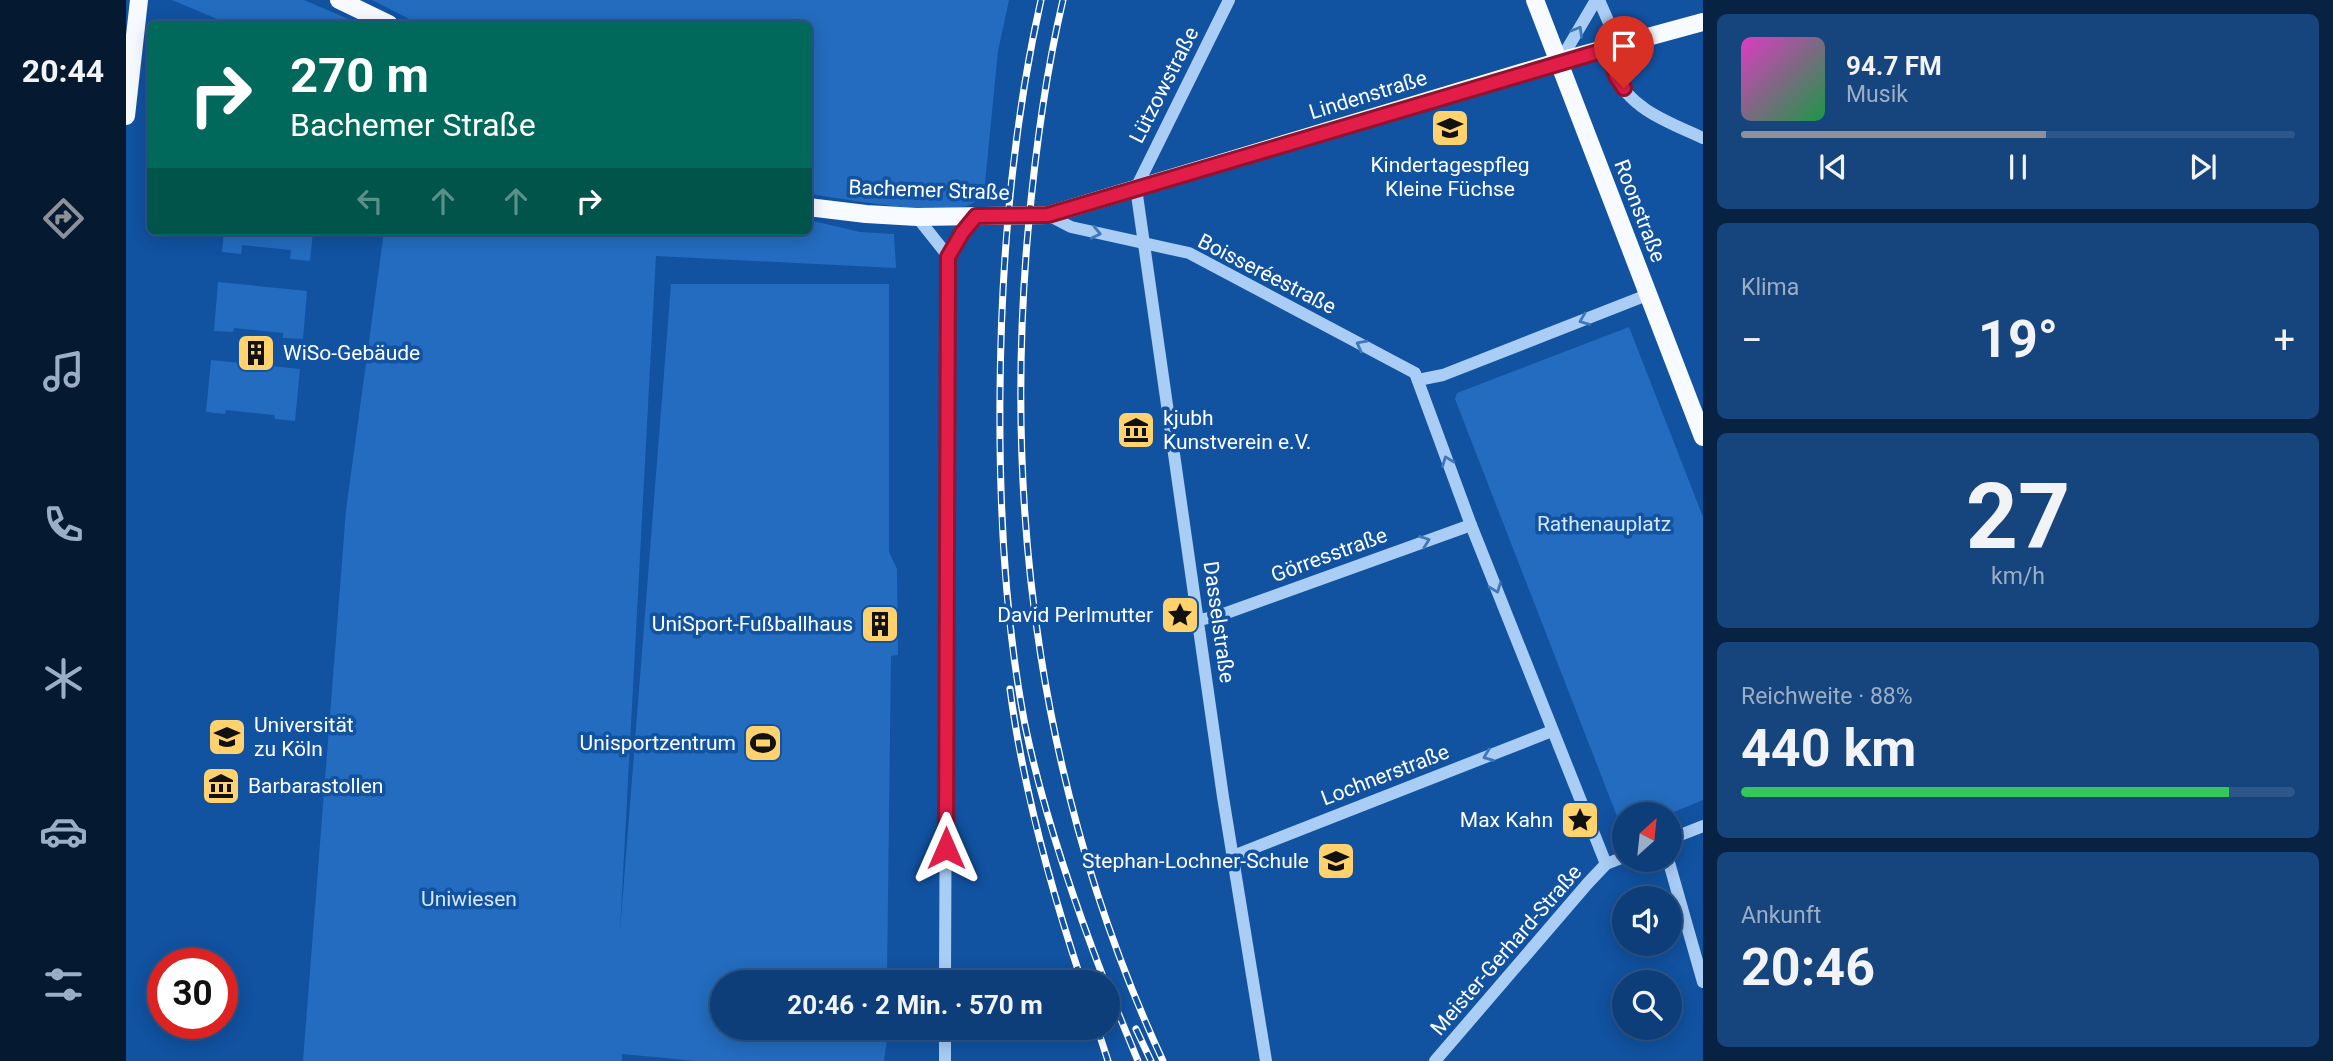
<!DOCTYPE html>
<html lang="de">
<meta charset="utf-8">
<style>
:root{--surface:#0d3e79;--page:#16457e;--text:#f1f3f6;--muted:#9aaec6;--line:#2d578a;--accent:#8c9099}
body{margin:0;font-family:Roboto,sans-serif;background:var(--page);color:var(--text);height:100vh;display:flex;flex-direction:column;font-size:26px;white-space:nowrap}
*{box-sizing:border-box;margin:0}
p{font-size:23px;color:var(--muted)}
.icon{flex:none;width:38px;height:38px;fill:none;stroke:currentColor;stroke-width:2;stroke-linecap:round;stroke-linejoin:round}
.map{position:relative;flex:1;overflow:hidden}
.sheet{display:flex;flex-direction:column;gap:14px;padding:14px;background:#072243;width:630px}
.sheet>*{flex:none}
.guide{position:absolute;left:21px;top:21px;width:665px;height:214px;border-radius:10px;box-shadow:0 4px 18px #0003,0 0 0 2px var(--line);background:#00695c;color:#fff;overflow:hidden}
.needle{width:46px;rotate:27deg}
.controls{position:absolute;left:1486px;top:802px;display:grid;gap:14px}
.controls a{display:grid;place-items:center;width:70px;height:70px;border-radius:50%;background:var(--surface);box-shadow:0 4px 18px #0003,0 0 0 2px var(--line);font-size:35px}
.speed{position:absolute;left:21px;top:948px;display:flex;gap:14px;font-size:35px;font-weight:700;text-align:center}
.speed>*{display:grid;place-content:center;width:91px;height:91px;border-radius:50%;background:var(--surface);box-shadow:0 4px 18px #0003,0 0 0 2px var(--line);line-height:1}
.speed .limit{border:10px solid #d22;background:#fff;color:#111}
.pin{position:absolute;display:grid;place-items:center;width:60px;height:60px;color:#fff;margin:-72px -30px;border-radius:50% 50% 50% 0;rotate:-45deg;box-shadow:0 0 7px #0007}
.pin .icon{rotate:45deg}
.me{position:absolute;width:77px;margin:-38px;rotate:0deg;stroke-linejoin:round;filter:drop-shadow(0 0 5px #0008)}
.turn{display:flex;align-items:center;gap:24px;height:147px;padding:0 28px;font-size:32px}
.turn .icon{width:91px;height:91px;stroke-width:2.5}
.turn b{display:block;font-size:49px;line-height:60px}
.lanes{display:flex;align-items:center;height:66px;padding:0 28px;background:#0003;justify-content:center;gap:35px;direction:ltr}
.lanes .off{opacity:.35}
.big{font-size:52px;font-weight:700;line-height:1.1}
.sheet .tile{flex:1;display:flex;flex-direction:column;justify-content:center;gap:10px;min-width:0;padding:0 24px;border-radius:10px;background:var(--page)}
.sheet .dial{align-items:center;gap:0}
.dial b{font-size:91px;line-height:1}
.song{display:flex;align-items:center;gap:21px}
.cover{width:84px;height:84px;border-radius:10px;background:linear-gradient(135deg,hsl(310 70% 55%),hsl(140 70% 35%))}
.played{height:7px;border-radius:4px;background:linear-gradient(90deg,var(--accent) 55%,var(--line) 55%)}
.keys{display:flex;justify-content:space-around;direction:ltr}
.heat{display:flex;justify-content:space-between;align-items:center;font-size:38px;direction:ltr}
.charge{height:10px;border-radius:5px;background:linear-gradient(90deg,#34c759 88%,var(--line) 0)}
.trip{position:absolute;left:584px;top:970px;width:410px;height:70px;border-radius:35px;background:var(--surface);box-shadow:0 4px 18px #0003,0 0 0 2px var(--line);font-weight:700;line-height:70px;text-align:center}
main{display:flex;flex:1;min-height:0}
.tabs{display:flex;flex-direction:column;width:126px;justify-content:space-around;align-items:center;background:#051930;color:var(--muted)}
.tabs .icon{width:49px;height:49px}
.tabs .current{color:var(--accent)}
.tabs b{font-size:32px;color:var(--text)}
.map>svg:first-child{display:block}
.green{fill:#236cbf}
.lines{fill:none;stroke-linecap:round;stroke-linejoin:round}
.minor{stroke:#a9cdf5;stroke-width:12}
.major{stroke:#f7faff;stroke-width:18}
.rail-casing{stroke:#fff;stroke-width:7}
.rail{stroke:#1152a1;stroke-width:4.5;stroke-dasharray:13;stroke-linecap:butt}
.oneway{stroke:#3f77ba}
.route-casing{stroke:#92132f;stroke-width:18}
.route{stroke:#e11d48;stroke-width:12}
.labels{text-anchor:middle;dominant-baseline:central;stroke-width:7;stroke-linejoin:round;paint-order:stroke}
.street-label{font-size:21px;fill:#fff;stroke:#1152a1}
.poi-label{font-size:21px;fill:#fff;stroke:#1152a1;text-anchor:end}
.park-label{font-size:21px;fill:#d2e7fe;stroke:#1152a1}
</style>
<main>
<nav class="tabs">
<b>20:44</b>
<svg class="icon current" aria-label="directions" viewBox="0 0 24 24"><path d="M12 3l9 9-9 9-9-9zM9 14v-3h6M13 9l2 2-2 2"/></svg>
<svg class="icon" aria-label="music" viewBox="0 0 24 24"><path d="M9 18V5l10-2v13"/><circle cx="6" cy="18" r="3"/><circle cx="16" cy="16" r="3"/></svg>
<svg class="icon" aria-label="phone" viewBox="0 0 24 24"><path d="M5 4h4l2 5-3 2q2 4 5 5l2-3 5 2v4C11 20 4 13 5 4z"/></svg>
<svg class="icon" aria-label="climate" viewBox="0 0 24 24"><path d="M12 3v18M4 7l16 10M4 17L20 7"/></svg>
<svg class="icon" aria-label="car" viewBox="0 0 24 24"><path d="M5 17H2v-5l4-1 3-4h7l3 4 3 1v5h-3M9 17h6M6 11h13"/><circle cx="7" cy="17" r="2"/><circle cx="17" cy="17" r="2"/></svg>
<svg class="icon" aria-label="filters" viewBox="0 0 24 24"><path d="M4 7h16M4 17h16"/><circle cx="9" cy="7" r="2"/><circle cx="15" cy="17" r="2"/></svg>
</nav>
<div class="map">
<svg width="1577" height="1061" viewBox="0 0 1577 1061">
<rect width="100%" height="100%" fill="#1152a1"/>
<g class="green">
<path d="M46,0H178L234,24H103Z"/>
<path d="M246,0H883L872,51L858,193C852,200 845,206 835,207C792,213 726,200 683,194L682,24H293Z"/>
<path d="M683,220L734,232L768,234L770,268L530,256L494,931L545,284H763V552L771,569L772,655L765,656L761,976L764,982H597V1027H765L763,1038L761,1039L758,1061H570L496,1054V1061H177L220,510L258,231H682Z"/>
<path d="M98,231H187L184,261L164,259L165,250L116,245L115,254L96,252Z"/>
<path d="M92,282L181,291L177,339L157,338V333L108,328L107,332L88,331Z"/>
<path d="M1503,327L1577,517V800L1543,814H1498V826L1494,824L1329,399L1331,393Z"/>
<path d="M85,360L174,369L169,421L149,419L148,415L100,410L99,414L80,412Z"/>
</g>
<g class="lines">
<g class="minor">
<path d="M1103,0L1010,188L1097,797L1140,1061"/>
<path d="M1473,0L1483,23L1496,44"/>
<path d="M1482,49C1484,57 1486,67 1489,75C1505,110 1545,123 1577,138"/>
<path d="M1434,61L1470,0"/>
<path d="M922,215L945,227L1063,253L1289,373L1345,525L1480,864"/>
<path d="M791,217L822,256"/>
<path d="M1292,380L1317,375L1521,295"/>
<path d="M1073,620L1092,616L1345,525"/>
<path d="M1544,839L1577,826"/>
<path d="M1107,856L1426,731"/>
<path d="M1542,859L1577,982"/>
<path d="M819,982L822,256L836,233L851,216"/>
<path d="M819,1061V1027"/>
<path d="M1309,1061L1462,883L1480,864L1498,857"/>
</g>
<g class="major">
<path d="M213,0L263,24"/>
<path d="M1409,0L1577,437"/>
<path d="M0,116L13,0"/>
<path d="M682,207L740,214L791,217L922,215L1434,61L1577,22"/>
</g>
<defs>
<g id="rail">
<path d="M915,0C886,129 875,262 874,393C873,503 878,616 899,725C917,812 947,899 979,982"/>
<path d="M937,0C919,76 909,154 902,231C877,517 916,800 1037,1061"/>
<path d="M884,689C897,789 924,886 956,982"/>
<path d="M982,988L1012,1061"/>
<path d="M971,1027L982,1061"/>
<path d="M1010,1029L1025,1061"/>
</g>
</defs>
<use href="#rail" class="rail-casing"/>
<use href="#rail" class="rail"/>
</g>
<defs><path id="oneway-chevron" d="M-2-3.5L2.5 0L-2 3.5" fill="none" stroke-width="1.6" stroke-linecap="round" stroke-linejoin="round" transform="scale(1.75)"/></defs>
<g class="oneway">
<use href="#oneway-chevron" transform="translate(1452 31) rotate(-60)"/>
<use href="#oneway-chevron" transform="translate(970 233) rotate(13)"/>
<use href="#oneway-chevron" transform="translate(1458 320) rotate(158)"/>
<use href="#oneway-chevron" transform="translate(1235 345) rotate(-152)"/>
<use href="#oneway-chevron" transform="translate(1321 461) rotate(-111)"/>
<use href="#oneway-chevron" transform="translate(1299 541) rotate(-20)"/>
<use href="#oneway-chevron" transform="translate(1370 588) rotate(69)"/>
<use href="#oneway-chevron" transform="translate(1362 756) rotate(159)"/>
</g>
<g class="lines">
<defs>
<path id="route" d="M820,848L822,257L836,233L850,216L922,215L1482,49L1490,76L1498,88"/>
</defs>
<use href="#route" class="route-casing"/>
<use href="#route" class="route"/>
</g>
<defs>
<symbol id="school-square" viewBox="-11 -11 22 22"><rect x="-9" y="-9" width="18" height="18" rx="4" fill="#ffd26d" stroke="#1152a1"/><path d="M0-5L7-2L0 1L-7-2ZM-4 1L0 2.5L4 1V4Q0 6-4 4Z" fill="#111"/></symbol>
<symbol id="building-square" viewBox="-11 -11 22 22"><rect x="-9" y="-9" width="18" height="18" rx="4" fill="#ffd26d" stroke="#1152a1"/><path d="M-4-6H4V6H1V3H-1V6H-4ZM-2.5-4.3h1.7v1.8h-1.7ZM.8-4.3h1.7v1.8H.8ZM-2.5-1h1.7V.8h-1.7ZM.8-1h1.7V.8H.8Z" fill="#111"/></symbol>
<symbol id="museum-square" viewBox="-11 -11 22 22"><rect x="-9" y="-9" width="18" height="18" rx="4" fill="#ffd26d" stroke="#1152a1"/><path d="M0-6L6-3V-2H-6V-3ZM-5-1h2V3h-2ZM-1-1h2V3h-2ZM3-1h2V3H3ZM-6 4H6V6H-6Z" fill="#111"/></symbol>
<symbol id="sight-square" viewBox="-11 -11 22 22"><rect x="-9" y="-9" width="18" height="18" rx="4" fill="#ffd26d" stroke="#1152a1"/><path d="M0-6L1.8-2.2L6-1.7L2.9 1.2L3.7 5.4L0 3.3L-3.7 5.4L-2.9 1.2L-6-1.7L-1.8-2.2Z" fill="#111"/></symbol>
<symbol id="university-square" viewBox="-11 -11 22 22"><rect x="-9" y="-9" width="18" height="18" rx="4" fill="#ffd26d" stroke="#1152a1"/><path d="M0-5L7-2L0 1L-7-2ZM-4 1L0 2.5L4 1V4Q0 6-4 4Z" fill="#111"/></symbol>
<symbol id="stadium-square" viewBox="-11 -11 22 22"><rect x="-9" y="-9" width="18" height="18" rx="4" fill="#ffd26d" stroke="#1152a1"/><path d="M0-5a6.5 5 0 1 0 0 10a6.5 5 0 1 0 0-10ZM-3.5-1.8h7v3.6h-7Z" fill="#111"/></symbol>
</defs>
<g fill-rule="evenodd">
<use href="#school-square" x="1302" y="106" width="44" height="44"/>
<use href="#building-square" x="108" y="331" width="44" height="44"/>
<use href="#museum-square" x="988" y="408" width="44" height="44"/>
<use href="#sight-square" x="1032" y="593" width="44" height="44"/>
<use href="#building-square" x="732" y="602" width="44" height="44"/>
<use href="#university-square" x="79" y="715" width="44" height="44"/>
<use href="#stadium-square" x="615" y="721" width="44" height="44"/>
<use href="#museum-square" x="73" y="764" width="44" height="44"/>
<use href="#sight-square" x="1432" y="798" width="44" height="44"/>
<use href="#school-square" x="1188" y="839" width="44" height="44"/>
</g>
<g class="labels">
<g class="street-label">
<text transform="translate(1038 85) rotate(-63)">Lützowstraße</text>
<text transform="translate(1242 95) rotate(-17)">Lindenstraße</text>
<text transform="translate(803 190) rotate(2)">Bachemer Straße</text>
<text transform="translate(1514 211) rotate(69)">Roonstraße</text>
<text transform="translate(1141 274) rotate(27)">Boisseréestraße</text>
<text transform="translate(1203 555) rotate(-20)">Görresstraße</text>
<text transform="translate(1093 622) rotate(82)">Dasselstraße</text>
<text transform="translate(1259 775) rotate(-21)">Lochnerstraße</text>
<text transform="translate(1380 950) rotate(-49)">Meister-Gerhard-Straße</text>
</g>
<g class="poi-label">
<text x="1324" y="165" text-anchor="middle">Kindertagespfleg<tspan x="1324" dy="24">Kleine Füchse</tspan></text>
<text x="157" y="353" text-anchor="start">WiSo-Gebäude</text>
<text x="1037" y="418" text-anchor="start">kjubh<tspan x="1037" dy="24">Kunstverein e.V.</tspan></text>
<text x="1027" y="615">David Perlmutter</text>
<text x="727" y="624">UniSport-Fußballhaus</text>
<text x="128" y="725" text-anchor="start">Universität<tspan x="128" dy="24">zu Köln</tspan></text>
<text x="610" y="743">Unisportzentrum</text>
<text x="122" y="786" text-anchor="start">Barbarastollen</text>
<text x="1427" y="820">Max Kahn</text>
<text x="1183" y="861">Stephan-Lochner-Schule</text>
</g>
<g class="park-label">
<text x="1478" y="524">Rathenauplatz</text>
<text x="343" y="899">Uniwiesen</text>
</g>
</g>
</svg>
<div class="controls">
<a><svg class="needle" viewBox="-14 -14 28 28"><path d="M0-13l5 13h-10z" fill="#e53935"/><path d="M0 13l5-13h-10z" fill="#9aaec6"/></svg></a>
<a><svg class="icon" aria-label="sound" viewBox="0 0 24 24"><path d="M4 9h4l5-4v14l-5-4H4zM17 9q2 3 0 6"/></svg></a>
<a><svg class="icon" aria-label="search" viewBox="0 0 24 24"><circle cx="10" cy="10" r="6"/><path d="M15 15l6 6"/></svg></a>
</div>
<div class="speed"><div class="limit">30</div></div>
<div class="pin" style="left:1498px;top:88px;background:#d93025"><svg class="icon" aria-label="arrive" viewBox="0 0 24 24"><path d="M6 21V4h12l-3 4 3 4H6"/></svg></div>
<svg class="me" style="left:820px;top:848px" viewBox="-20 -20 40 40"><path d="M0-17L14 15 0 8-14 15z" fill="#e11d48" stroke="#fff" stroke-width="4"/></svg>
<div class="trip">20:46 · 2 Min. · 570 m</div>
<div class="guide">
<div class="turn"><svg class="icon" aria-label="right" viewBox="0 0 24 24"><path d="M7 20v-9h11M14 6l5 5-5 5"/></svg><div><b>270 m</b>Bachemer Straße</div></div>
<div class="lanes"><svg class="icon off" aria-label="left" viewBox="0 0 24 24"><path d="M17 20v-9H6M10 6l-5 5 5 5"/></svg><svg class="icon off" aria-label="ahead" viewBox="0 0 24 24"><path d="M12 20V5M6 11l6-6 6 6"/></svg><svg class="icon off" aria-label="ahead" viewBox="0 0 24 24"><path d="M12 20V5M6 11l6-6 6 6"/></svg><svg class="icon" aria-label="right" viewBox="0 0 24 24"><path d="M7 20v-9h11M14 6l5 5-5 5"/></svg></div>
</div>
</div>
<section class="sheet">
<div class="tile">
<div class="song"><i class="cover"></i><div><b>94.7 FM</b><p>Musik</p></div></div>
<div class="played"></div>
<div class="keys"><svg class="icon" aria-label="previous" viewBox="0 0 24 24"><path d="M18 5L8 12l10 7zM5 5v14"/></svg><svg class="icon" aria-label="pause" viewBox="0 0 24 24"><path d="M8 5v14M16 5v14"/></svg><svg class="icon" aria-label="next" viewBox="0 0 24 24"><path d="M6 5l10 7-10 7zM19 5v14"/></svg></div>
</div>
<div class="tile"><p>Klima</p>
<div class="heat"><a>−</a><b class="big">19°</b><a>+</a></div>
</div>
<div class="tile dial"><b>27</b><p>km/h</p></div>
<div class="tile"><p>Reichweite · 88%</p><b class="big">440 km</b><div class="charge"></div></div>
<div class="tile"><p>Ankunft</p><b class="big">20:46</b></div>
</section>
</main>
